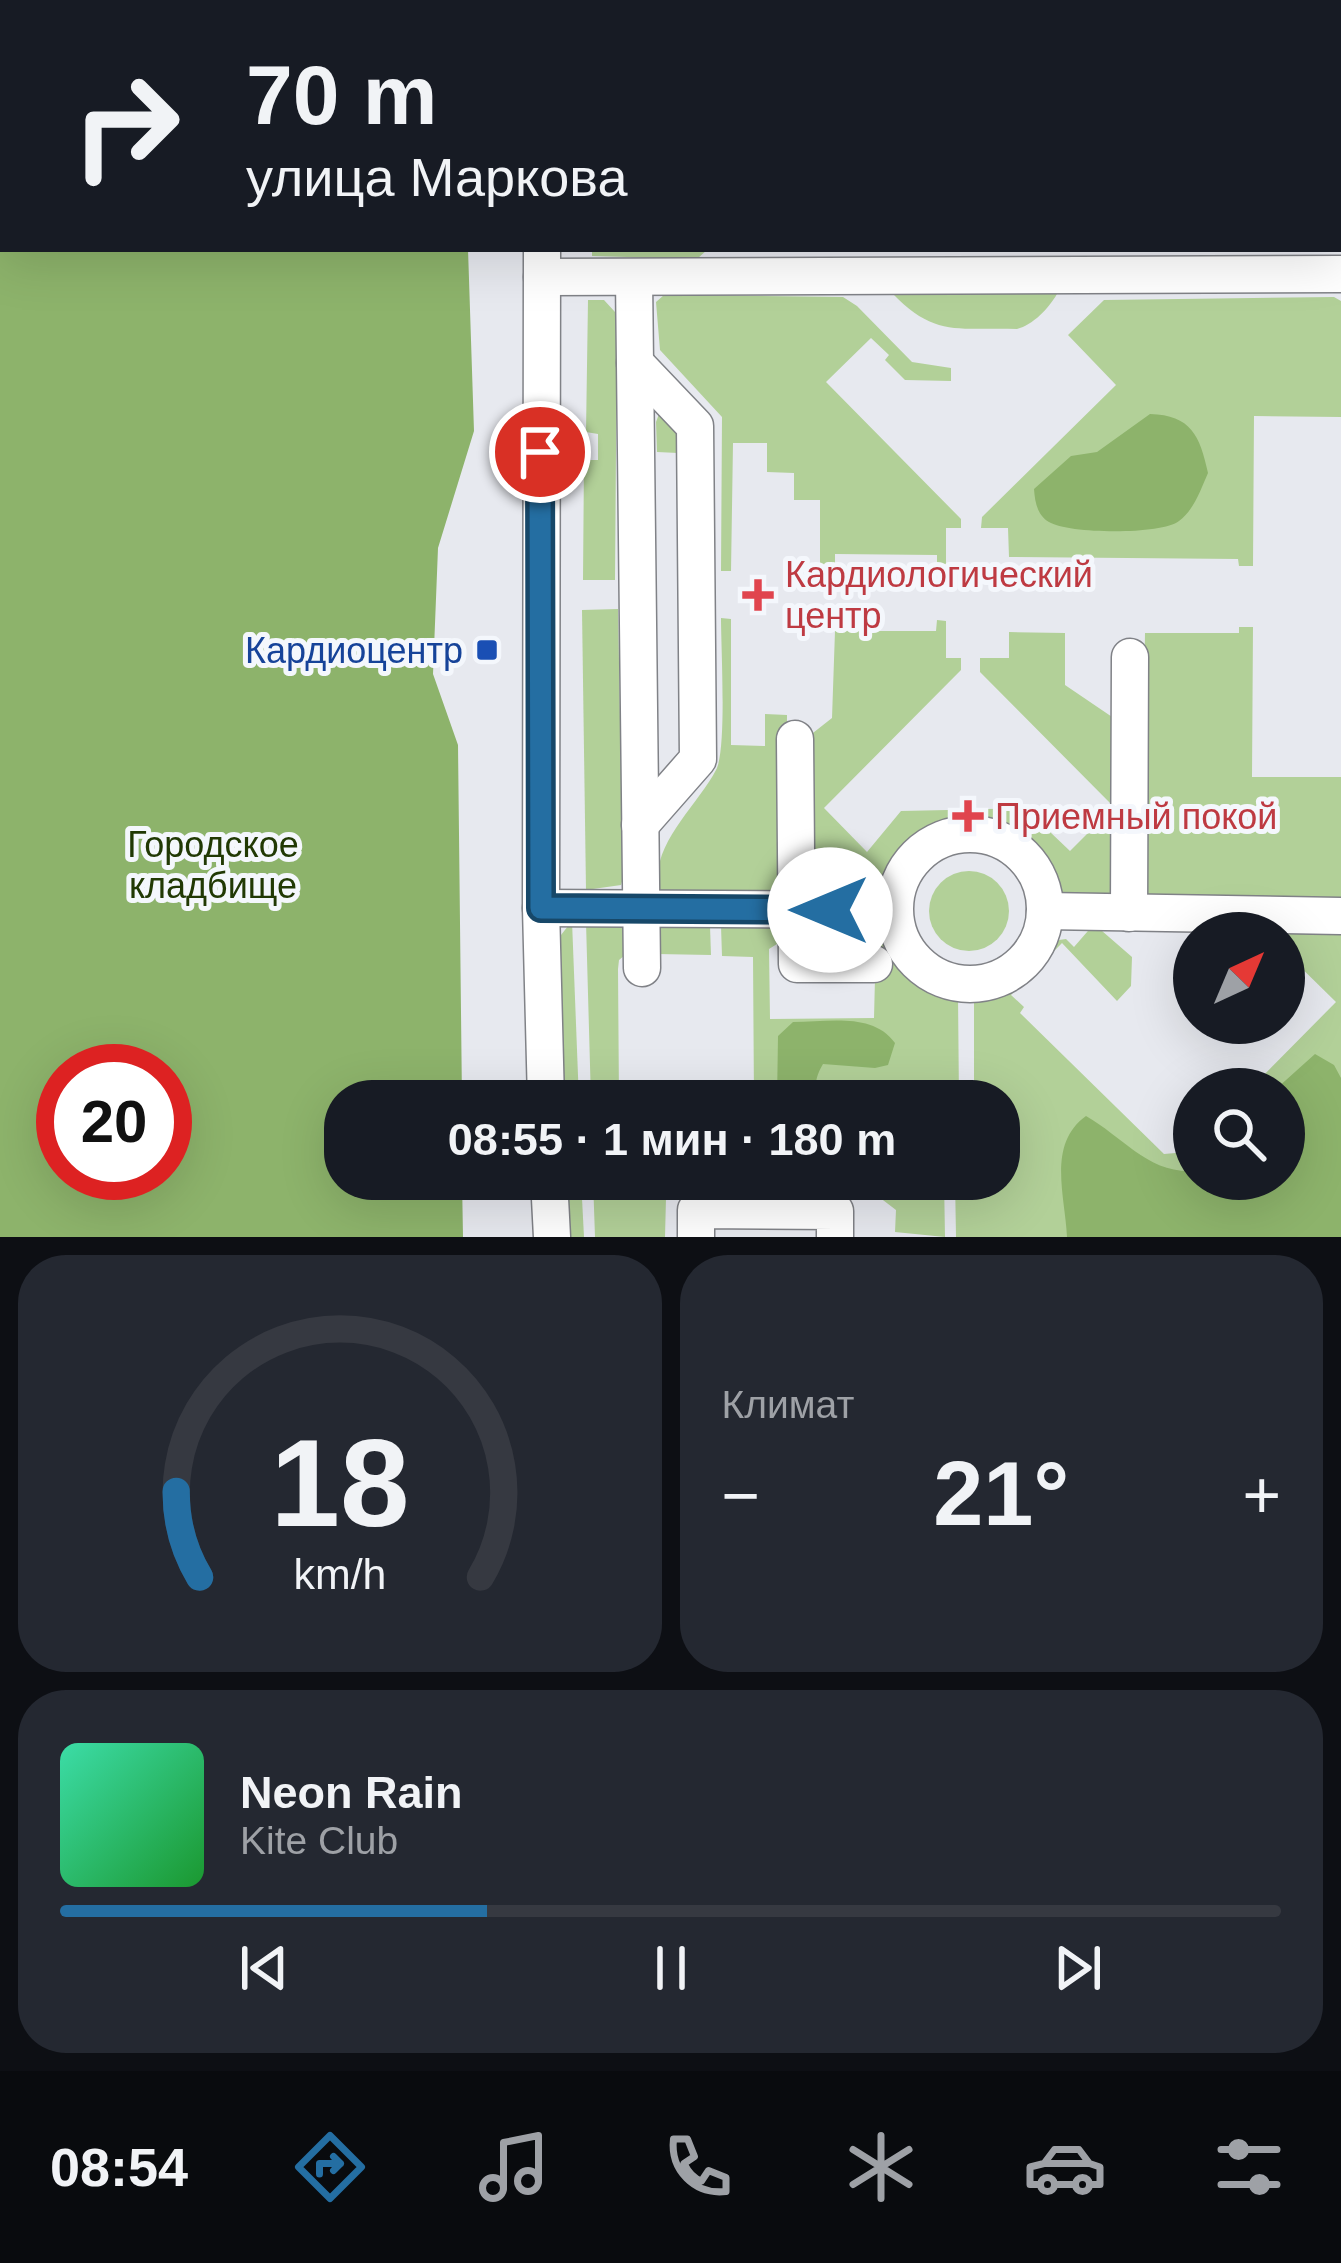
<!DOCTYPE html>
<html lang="ru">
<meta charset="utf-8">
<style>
:root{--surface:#171b24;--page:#242831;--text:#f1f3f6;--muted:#9ea1a6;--line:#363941;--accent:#246ea2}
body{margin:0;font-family:Arial,sans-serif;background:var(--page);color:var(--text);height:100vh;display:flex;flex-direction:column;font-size:45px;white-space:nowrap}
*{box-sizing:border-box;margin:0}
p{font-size:39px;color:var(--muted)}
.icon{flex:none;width:66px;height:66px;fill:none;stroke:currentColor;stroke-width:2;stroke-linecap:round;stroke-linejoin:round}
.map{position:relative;height:1237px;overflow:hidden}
.details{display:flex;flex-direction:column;gap:18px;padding:18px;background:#0d0f14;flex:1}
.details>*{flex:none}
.banner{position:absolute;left:0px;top:0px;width:1341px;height:252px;box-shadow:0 12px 48px #0002;background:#171b24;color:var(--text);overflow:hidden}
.needle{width:78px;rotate:44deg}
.buttons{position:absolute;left:1173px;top:912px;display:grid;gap:24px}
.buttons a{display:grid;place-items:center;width:132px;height:132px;border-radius:50%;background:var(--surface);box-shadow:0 12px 48px #0002;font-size:60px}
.speed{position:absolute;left:36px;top:1044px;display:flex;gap:24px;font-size:60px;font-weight:700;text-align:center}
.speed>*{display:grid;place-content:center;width:156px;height:156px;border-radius:50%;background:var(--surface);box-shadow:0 12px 48px #0002;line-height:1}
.speed .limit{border:18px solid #d22;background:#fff;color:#111}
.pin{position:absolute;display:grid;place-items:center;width:102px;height:102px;color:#fff;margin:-51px;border:6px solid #fff;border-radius:50%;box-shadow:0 3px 12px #0007}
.me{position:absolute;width:132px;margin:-66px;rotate:270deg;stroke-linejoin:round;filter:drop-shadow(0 0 9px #0008)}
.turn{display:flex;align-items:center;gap:42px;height:252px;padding:0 48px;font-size:54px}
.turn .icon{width:156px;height:156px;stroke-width:2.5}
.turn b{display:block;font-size:84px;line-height:102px}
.big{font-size:90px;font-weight:600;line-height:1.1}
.details .tile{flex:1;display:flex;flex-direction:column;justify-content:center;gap:18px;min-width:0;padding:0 42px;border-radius:48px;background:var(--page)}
.details .dial{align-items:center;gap:0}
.dial svg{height:312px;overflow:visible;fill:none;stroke:var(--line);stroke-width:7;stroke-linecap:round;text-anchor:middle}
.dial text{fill:var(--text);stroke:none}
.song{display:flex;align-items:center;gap:36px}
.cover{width:144px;height:144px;border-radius:18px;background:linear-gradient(135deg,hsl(160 70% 55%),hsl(130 70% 35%))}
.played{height:12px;border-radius:6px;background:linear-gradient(90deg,var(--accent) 35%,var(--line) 35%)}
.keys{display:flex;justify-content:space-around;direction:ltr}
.heat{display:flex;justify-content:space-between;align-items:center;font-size:66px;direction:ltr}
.details .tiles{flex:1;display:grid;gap:18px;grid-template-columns:1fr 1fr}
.tile:last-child{grid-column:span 2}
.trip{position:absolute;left:324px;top:1080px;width:696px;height:120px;border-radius:48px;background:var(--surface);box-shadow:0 12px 48px #0002;font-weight:600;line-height:120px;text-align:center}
.dock{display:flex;height:192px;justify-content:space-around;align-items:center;background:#090b0e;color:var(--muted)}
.dock .icon{width:84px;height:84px}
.dock .current{color:var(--accent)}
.dock b{font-size:54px;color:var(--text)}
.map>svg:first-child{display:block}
.green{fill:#b2d098}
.forest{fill:#8db36b;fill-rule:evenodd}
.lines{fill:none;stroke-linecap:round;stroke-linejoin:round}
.minor-casing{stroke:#808287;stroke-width:39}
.minor{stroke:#fff;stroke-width:36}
.route-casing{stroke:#174869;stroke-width:30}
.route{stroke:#246ea2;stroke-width:21}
.health-dot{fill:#e0444e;stroke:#f4f7fc;stroke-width:4.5}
.transit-dot{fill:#1a4fb4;stroke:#f4f7fc;stroke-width:4.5}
.labels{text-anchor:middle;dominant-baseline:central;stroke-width:10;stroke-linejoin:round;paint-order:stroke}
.health-label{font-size:36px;fill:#be3a42;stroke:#f4f7fc;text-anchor:start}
.transit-label{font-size:36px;fill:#164399;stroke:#f4f7fc;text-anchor:end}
.park-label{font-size:36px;fill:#213904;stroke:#f4f7fc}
</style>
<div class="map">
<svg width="1341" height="1237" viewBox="0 0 1341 1237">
<rect width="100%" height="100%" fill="#e7e9ef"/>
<g class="green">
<path d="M592,249H708L697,259L592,256Z"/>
<path d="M1053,288L1057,294C1049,308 1033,325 1017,329C959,327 935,338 892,293Z"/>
<path d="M664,295L843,297L857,306L912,362L951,368V381L905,380L885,360L889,355L871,338L826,382L961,519V528H946V566L937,567V555L835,554V565H820V500H794V473L767,472V443H733L731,571H721L722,417L660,350L656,302Z"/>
<path d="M1334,297L1341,301V417L1254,416L1253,566H1239L1238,559L1009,557L1008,528H981L982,517L1116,385L1068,335L1104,300Z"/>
<path d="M588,300H604L615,312L617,320L615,580H583L584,460H598V434L586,432Z"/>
<path d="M659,414L678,433V453L657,452L656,422Z"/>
<path d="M618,609L623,878L621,885L586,890L582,610Z"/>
<path d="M721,618L731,619V745L765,746V714L787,715L786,897L662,895C643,851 697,807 716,770C727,750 721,648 721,618Z"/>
<path d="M937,620L946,621V658H961V670L824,808L867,852L901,811L948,810V822C909,832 895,861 874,890H812L804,740L832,718L835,631H936Z"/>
<path d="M1239,627H1253L1252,777H1341V902L1147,896L1141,881L1145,633H1239Z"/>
<path d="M1009,632L1065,633V685L1121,723L1114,896L1060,894C1051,858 1024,831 988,822V809L1034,808L1052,826L1049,831L1070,851L1114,807L980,672V658H1009Z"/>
<circle cx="969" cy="911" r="40"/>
<path d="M572,921L579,1101H564L560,945L561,935Z"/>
<path d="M586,922L623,925L631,950L619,960L618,969L619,1101H591Z"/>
<path d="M884,923C899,959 920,982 958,995L959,1101H754L753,957L722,956L721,926L770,927L776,932L777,944L769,949L770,1019L874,1018L875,978H887L888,959L877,947L825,946L817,930L822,925Z"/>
<path d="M1094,924L1132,957L1131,986L1117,1001L1062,943L1011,995L1024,1007L1020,1013L1164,1154L1187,1152L1194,1145V1179H1284V1089H1250L1336,1002L1284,951V933H1262L1273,930L1341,935V1237H956L955,1179H999V1101H974V998L1011,989L1059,940L1066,939L1074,947Z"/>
<path d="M658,926H710L711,955L657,954Z"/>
<path d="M567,1179H581L584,1237H570Z"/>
<path d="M593,1179H944L945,1237L895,1232L896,1210L879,1197L666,1198L665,1237H595Z"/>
</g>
<g class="forest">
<path d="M0,0H460L3,3V249H468L474,431L438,548L433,674L458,745L462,1101H345V1179H462L463,1237H0ZM63,1071H165V1173H63Z"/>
<path d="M878,0H1116V3H874Z"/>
<path d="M1305,0H1341V235L1338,3H1301Z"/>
<path d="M1150,414C1191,415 1200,436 1208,473C1201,489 1194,510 1179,521C1162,535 1068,534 1049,522C1037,515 1035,502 1034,489L1071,456L1097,452Z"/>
<path d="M793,1022C828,1022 873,1012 895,1043L888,1065L875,1068L823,1064C816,1076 812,1089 821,1101H777L778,1036Z"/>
<path d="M1315,1054L1334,1065L1341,1078V1237H1067C1065,1195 1047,1144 1086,1116C1123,1137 1149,1174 1194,1171V1179H1284V1089H1276Z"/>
</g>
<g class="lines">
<defs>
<g id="minor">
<path d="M546,3V0"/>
<path d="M0,121L3,117"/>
<path d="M542,249L541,908L546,1101"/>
<path d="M542,277L1341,274"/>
<path d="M634,278L642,968"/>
<path d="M635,363L695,426L698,759L640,825"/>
<path d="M795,739L797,964H874"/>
<circle cx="970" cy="909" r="75"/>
<path d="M541,908L894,910"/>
<path d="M1045,911L1341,916"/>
<path d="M1129,913L1130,657"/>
<path d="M549,1179L552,1237"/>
<path d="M696,1237V1210L835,1211V1237"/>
</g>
</defs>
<use href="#minor" class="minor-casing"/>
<use href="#minor" class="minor"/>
</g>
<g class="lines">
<defs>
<path id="route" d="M540,452L541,908L830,910"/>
</defs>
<use href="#route" class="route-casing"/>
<use href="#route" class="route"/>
</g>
<g class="health-dot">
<path d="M752 577h12v12h12v12h-12v12h-12v-12h-12v-12h12z"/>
<path d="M962 798h12v12h12v12h-12v12h-12v-12h-12v-12h12z"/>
</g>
<rect class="transit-dot" x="475" y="638" width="24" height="24" rx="6"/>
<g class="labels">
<g class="health-label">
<text x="785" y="574">Кардиологический<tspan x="785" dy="41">центр</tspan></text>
<text x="995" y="816">Приемный покой</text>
</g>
<g class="transit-label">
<text x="463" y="650">Кардиоцентр</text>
</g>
<g class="park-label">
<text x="213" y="844">Городское<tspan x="213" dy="41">кладбище</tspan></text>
</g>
</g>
</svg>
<div class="buttons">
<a><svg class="needle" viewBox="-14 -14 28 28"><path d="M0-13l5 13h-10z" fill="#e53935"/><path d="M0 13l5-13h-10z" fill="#9ea1a6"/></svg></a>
<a><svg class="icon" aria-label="search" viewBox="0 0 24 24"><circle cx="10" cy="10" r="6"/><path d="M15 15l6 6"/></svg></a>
</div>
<div class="speed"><div class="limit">20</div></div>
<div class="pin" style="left:540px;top:452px;background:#d93025"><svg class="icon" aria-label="arrive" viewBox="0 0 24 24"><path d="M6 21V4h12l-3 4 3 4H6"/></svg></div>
<svg class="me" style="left:830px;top:910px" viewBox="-20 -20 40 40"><circle r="19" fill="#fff"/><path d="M0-13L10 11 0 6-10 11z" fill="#246ea2"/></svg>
<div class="trip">08:55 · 1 мин · 180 m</div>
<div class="banner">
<div class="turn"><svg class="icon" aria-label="right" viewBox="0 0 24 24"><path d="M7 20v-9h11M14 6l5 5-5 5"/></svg><div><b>70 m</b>улица Маркова</div></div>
</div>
</div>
<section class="details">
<div class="tiles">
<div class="tile dial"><svg viewBox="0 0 100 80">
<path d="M14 69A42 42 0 1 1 86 69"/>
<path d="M14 69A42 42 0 0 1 8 47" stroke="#246ea2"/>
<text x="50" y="56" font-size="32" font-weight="700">18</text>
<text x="50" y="72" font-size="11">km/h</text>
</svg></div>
<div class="tile"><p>Климат</p>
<div class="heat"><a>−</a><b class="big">21°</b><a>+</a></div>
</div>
<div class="tile">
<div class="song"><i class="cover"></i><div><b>Neon Rain</b><p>Kite Club</p></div></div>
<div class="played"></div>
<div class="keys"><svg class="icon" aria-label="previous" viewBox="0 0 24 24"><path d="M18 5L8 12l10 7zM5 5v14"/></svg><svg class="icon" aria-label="pause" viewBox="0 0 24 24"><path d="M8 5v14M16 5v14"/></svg><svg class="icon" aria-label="next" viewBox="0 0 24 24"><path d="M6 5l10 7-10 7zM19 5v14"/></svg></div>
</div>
</div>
</section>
<nav class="dock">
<b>08:54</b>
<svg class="icon current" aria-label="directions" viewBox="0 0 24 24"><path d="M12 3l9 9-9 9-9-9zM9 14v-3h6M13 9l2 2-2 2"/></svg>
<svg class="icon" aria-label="music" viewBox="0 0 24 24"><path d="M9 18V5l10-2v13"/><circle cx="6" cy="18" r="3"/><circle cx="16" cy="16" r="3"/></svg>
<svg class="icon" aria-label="phone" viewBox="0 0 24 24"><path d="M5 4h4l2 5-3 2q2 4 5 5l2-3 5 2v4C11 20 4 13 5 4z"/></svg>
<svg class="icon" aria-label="climate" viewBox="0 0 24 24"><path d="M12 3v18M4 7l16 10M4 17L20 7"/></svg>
<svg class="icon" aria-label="car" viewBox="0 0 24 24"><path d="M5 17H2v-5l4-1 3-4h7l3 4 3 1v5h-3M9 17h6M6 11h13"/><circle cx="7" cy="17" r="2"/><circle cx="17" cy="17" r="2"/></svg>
<svg class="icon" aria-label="filters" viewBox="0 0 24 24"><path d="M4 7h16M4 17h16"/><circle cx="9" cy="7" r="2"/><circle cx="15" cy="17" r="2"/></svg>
</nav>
